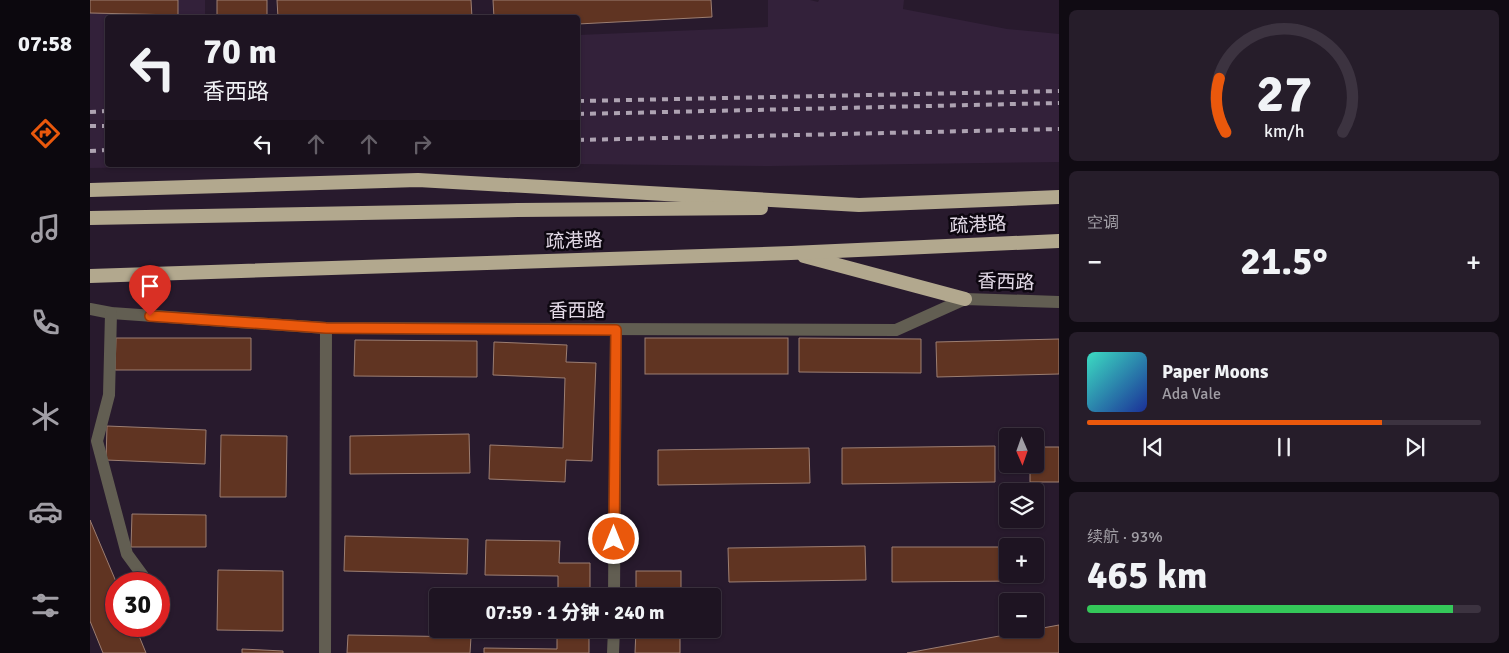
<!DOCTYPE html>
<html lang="zh">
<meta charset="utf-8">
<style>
:root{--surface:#1e1422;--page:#261d2a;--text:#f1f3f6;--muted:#a19ea5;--line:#3c3340;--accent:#ea580c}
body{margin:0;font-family:Signika,"Noto Sans SC",sans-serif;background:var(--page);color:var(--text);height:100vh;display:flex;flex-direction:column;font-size:19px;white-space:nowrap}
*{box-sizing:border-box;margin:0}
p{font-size:16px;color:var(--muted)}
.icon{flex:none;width:28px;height:28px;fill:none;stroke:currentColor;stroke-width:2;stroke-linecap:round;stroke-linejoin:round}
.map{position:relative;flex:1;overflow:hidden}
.panel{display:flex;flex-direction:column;gap:10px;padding:10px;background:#100b13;width:450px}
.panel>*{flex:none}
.top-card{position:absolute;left:15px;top:15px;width:475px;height:152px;border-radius:5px;box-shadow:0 1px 4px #0004,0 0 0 1px var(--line);background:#1e1422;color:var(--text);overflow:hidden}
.needle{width:32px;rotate:178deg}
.buttons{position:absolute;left:909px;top:428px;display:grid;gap:10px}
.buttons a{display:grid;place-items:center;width:45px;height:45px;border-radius:5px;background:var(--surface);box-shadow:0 1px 4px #0004,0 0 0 1px var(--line);font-size:25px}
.speed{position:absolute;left:15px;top:572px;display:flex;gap:10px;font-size:25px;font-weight:700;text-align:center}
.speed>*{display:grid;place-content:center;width:65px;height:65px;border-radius:50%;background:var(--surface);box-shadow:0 1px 4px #0004,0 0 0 1px var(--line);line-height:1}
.speed .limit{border:8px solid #d22;background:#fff;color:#111}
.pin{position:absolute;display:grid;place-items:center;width:42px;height:42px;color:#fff;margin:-51px -21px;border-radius:50% 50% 50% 0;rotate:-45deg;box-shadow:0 0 5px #0007}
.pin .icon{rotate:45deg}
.me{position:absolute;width:55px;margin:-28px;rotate:0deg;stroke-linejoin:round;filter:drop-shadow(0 0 4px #0008)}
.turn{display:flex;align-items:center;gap:18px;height:105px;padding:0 15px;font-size:22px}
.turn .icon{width:65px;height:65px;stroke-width:2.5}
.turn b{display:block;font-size:35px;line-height:42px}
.lanes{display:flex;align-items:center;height:48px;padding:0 15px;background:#0003;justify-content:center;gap:25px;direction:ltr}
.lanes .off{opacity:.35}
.big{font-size:38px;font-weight:800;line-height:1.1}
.panel .tile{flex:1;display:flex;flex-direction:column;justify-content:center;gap:8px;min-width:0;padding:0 18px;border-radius:8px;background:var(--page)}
.panel .dial{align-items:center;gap:0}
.dial svg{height:130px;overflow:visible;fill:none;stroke:var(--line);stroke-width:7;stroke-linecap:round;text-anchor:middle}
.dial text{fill:var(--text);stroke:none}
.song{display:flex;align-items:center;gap:15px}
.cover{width:60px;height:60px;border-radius:8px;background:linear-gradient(135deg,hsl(170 70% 55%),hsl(230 70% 35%))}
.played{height:5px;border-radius:2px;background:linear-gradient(90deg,var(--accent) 75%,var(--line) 75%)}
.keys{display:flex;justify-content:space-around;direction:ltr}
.heat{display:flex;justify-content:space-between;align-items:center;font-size:28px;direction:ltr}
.charge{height:8px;border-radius:4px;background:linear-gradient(90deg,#34c759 93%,var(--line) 0)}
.trip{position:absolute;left:339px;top:588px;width:292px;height:50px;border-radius:5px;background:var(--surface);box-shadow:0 1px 4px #0004,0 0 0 1px var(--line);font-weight:800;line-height:50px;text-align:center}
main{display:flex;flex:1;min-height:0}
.menu{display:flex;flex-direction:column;width:90px;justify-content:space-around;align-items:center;background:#0c080e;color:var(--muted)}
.menu .icon{width:35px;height:35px}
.menu .on{color:var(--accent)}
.menu b{font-size:22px;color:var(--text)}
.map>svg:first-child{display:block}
.built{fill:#33213a}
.building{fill:#603422;stroke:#9c7e72}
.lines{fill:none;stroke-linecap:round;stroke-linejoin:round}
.minor{stroke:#625e52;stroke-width:12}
.trunk{stroke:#b2a88e;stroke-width:14}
.rail{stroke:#aea3b2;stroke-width:4;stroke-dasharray:6 6;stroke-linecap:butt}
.route-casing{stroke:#983908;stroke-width:12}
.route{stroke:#ea580c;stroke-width:9}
.labels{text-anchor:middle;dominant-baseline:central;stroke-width:5;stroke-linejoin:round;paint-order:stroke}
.street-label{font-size:19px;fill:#e3dae7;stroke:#0d0710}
</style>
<main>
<nav class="menu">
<b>07:58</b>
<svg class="icon on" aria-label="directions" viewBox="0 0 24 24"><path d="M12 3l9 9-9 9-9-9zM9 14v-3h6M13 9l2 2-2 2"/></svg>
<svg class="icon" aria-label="music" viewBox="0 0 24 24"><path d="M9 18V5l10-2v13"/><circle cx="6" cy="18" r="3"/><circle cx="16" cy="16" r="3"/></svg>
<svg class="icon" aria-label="phone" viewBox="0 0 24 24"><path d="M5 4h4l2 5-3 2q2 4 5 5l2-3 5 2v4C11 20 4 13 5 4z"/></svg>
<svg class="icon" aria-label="climate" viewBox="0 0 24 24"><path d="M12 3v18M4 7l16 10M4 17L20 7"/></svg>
<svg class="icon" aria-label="car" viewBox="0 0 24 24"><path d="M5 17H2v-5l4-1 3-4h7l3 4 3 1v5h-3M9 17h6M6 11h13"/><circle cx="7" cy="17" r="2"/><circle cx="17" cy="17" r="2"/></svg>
<svg class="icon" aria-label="filters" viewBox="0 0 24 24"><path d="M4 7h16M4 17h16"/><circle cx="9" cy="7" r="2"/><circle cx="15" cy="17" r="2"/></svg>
</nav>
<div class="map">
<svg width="969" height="653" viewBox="0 0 969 653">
<rect width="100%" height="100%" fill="#281a2d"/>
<g class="built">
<path d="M0,0H115V17L18,18V165H198L0,168Z"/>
<path d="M678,0H720L728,2L729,0H814L813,9L917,29L969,34V162L682,166L488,164V35L678,27Z"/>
</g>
<g class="building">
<path d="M0,0H88V15L0,13Z"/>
<rect x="127" y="0" width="50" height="18"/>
<path d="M187,0H381L382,18H188Z"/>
<path d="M403,0H621L622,17L488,24V18H404Z"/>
<path d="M26,338H161V370H25Z"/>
<rect x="555" y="338" width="143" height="36"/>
<path d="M709,338L831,339V373L709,372Z"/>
<path d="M969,339V374L847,377L846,342Z"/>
<path d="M265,340L387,341V377L264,376Z"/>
<path d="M404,342L477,345L476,362L506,363L502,461L476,460L475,482L399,479L400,445L473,448L475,378L403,375Z"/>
<path d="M17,426L116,430L115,464L16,460Z"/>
<path d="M379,434L380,473L260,474V436Z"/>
<path d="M131,435L197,436L196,497H130Z"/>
<path d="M905,446V482L752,484V448Z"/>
<path d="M945,447H969V482H940V464H945Z"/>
<path d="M719,448L720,483L568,485V450Z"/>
<path d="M42,514L116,515V547H41Z"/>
<path d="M0,520L27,584L26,626H45L56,653H13L0,621Z"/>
<path d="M255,536L378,539L377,574L254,571Z"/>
<path d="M396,540L470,541L469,563H500V596H468V576L395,575Z"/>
<path d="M775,546L776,580L639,582L638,548Z"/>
<path d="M802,547H918V574H929V581L802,582Z"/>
<path d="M128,570L193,571V631L127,630Z"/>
<rect x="546" y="571" width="45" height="25"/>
<path d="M969,625V653H817Z"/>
<path d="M467,629H499V653H394V648L467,649Z"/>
<path d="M546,629H590V653H545Z"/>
<path d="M258,635L381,637L380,653H257Z"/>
<path d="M152,649L193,651V653H152Z"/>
</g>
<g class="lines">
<g class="minor">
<path d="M0,309L21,313L236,328L806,330L875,299L969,302"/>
<path d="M21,313L19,395L7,441L37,554L59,584"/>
<path d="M524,596L526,329"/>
<path d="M235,653L236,328"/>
<path d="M523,653L524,629"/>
</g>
<g class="trunk">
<path d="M0,190L328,180L769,205L969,197"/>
<path d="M0,218L428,210L671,208"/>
<path d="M714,256L875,299"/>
<path d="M0,276L701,253L969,241"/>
</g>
<g class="rail">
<path d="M488,101L969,91"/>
<path d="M0,112L18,111"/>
<path d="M488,114L969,103"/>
<path d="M0,126H18"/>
<path d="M488,140L969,129"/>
<path d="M0,151L18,150"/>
</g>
</g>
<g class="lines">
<defs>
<path id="route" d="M60,316L236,328L526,330L524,539"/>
</defs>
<use href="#route" class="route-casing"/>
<use href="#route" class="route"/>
</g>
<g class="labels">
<g class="street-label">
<text transform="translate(888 225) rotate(-3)">疏港路</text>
<text transform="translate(484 241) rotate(-2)">疏港路</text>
<text transform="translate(916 282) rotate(2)">香西路</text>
<text x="487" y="311">香西路</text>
</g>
</g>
</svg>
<div class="buttons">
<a><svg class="needle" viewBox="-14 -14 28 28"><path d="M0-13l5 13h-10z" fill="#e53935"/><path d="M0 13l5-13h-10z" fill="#a19ea5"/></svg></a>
<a><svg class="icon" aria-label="layers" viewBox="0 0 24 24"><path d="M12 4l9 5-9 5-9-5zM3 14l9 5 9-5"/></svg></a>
<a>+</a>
<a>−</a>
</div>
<div class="speed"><div class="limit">30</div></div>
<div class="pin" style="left:60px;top:316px;background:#d93025"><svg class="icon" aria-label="arrive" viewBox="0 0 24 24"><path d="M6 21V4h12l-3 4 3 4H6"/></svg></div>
<svg class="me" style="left:524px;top:539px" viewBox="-20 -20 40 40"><circle r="17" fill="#ea580c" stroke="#fff" stroke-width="3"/><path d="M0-11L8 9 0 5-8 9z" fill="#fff"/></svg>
<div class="trip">07:59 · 1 分钟 · 240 m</div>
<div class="top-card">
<div class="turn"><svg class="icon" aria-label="left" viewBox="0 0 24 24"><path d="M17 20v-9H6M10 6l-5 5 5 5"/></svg><div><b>70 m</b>香西路</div></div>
<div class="lanes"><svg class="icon" aria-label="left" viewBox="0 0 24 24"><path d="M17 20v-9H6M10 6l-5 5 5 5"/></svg><svg class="icon off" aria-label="ahead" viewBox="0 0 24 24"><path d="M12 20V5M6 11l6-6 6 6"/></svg><svg class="icon off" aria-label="ahead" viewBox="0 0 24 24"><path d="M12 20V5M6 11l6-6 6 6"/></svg><svg class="icon off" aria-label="right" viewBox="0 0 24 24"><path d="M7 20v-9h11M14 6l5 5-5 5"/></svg></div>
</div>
</div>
<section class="panel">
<div class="tile dial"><svg viewBox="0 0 100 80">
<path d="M14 69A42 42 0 1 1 86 69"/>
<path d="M14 69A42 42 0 0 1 10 36" stroke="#ea580c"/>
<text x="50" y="56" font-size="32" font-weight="700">27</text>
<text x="50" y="72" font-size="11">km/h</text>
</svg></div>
<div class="tile"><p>空调</p>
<div class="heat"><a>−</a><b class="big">21.5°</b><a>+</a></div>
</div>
<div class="tile">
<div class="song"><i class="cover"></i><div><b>Paper Moons</b><p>Ada Vale</p></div></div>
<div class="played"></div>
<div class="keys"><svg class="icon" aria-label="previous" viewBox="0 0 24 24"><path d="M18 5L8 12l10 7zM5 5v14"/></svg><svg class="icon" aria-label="pause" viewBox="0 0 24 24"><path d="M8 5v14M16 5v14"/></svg><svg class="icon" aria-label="next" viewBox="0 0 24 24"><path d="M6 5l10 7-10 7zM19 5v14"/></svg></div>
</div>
<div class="tile"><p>续航 · 93%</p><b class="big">465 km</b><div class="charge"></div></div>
</section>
</main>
